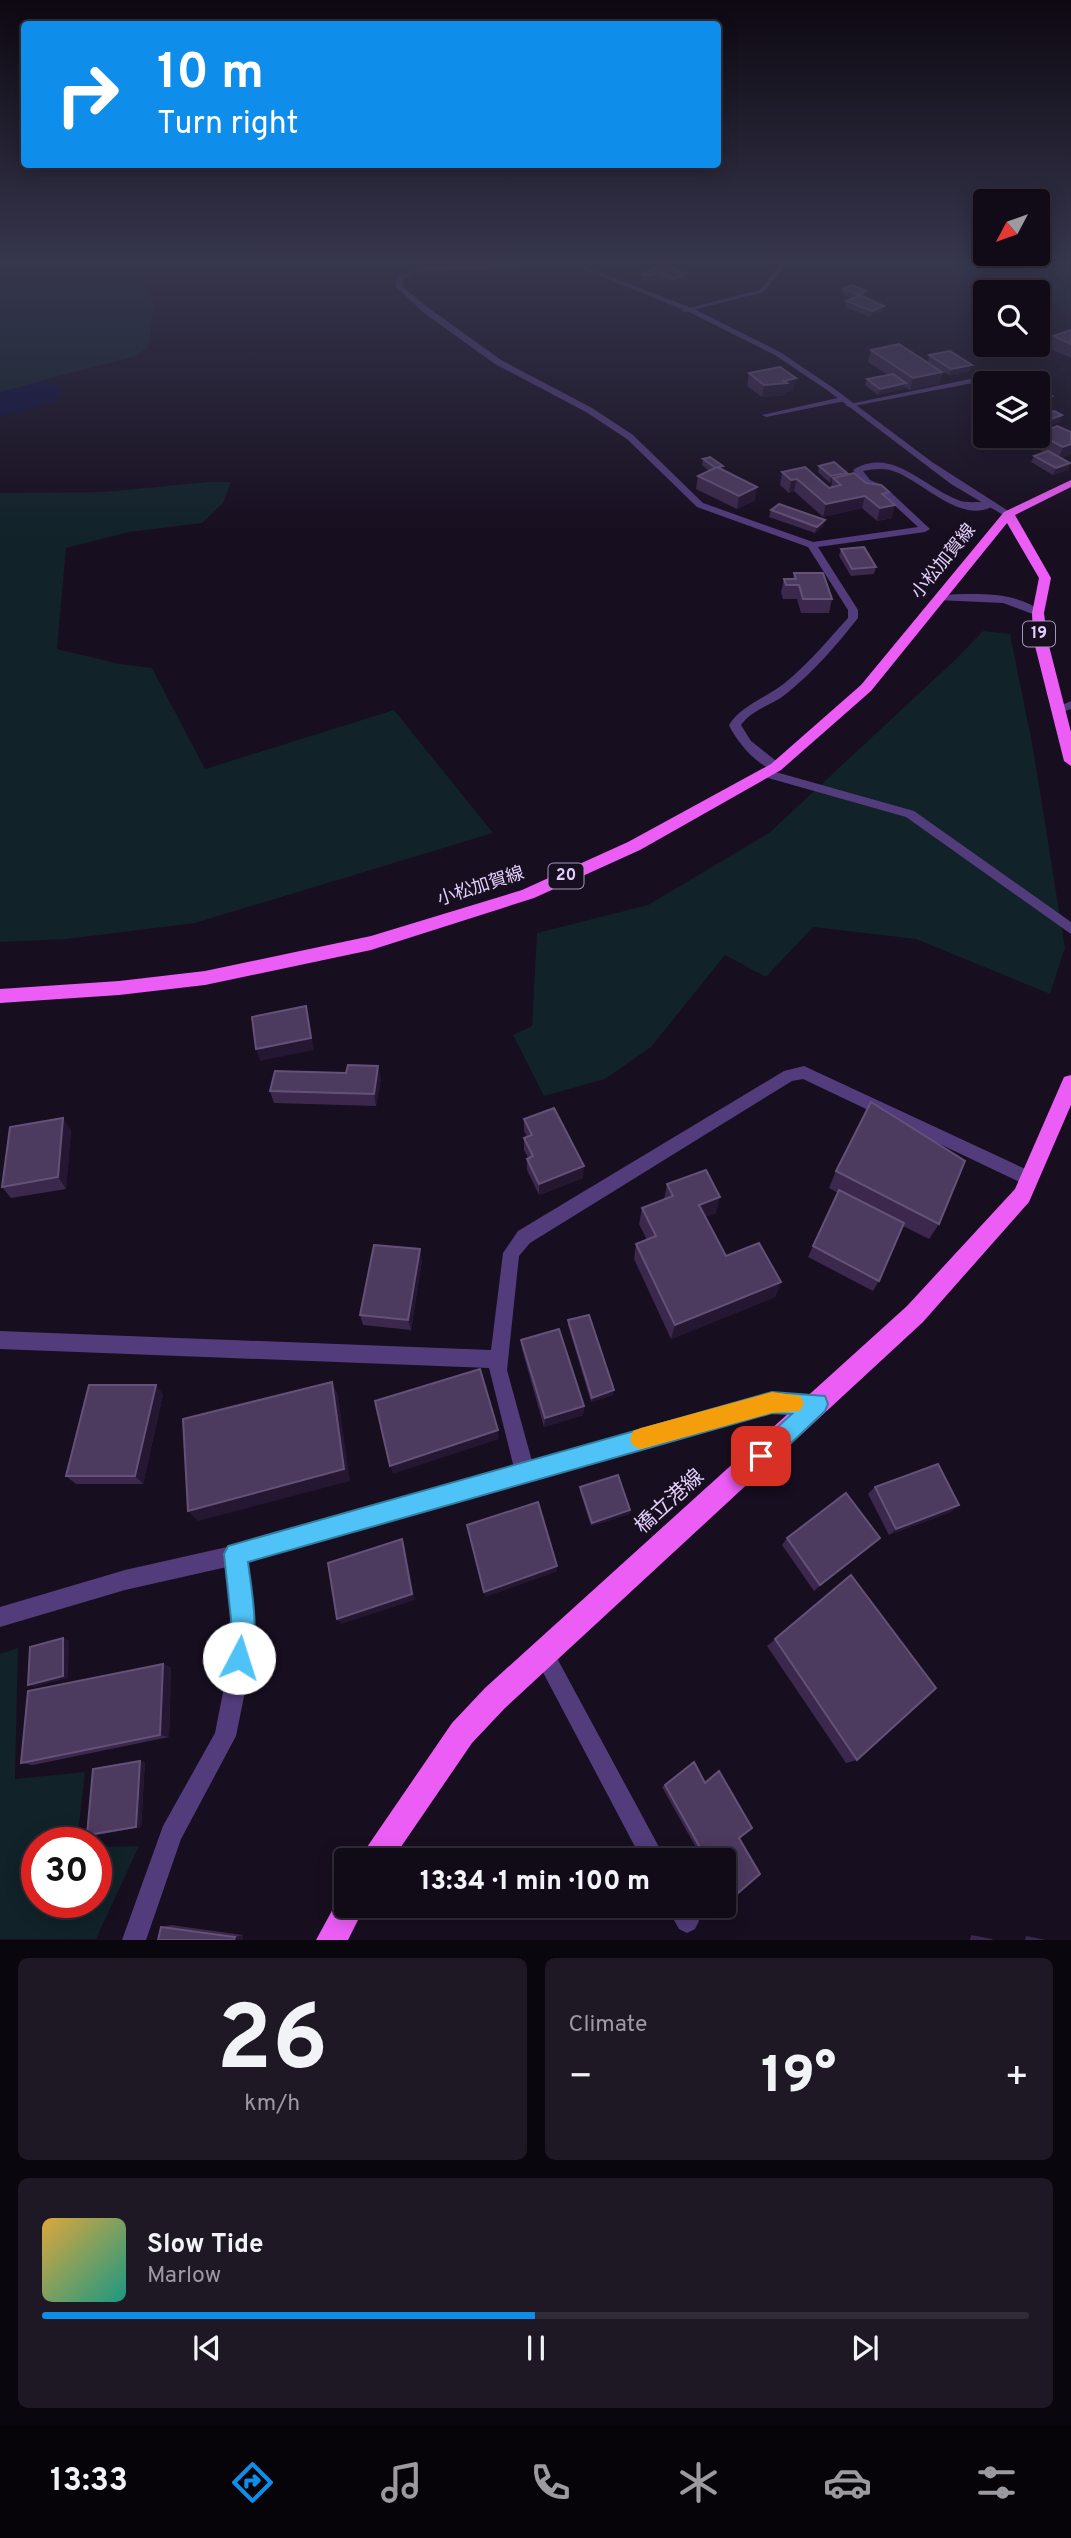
<!DOCTYPE html>
<meta charset="utf-8">
<style>
:root{--surface:#110a17;--page:#1e1824;--text:#f1f3f6;--muted:#9c9aa1;--line:#302b36;--accent:#0e8eea}
body{margin:0;font-family:Overpass,"Noto Sans JP",sans-serif;background:var(--page);color:var(--text);height:100vh;display:flex;flex-direction:column;font-size:26px;white-space:nowrap}
*{box-sizing:border-box;margin:0}
p{font-size:23px;color:var(--muted)}
.icon{flex:none;width:38px;height:38px;fill:none;stroke:currentColor;stroke-width:2;stroke-linecap:round;stroke-linejoin:round}
.map{position:relative;height:1940px;overflow:hidden}
.drawer{display:flex;flex-direction:column;gap:18px;padding:18px;background:#09060d;flex:1}
.drawer>*{flex:none}
.guide{position:absolute;left:21px;top:21px;width:700px;height:147px;border-radius:7px;box-shadow:0 4px 18px #0003,0 0 0 2px var(--line);background:#0e8eea;color:#fff;overflow:hidden}
.needle{width:46px;rotate:229deg}
.fabs{position:absolute;left:973px;top:189px;display:grid;gap:14px}
.fabs a{display:grid;place-items:center;width:77px;height:77px;border-radius:7px;background:var(--surface);box-shadow:0 4px 18px #0003,0 0 0 2px var(--line);font-size:35px}
.speed{position:absolute;left:21px;top:1827px;display:flex;gap:14px;font-size:35px;font-weight:700;text-align:center}
.speed>*{display:grid;place-content:center;width:91px;height:91px;border-radius:50%;background:var(--surface);box-shadow:0 4px 18px #0003,0 0 0 2px var(--line);line-height:1}
.speed .limit{border:10px solid #d22;background:#fff;color:#111}
.pin{position:absolute;display:grid;place-items:center;width:60px;height:60px;color:#fff;margin:-30px;border-radius:14px;box-shadow:0 4px 10px #0006}
.me{position:absolute;width:77px;margin:-38px;rotate:5deg;stroke-linejoin:round;filter:drop-shadow(0 0 5px #0008)}
.turn{display:flex;align-items:center;gap:24px;height:147px;padding:0 21px;font-size:32px}
.turn .icon{width:91px;height:91px;stroke-width:2.5}
.turn b{display:block;font-size:49px;line-height:60px}
.big{font-size:52px;font-weight:800;line-height:1.1}
.drawer .widget{flex:1;display:flex;flex-direction:column;justify-content:center;gap:10px;min-width:0;padding:0 24px;border-radius:10px;background:var(--page)}
.drawer .dial{align-items:center;gap:0}
.dial b{font-size:91px;line-height:1}
.song{display:flex;align-items:center;gap:21px}
.cover{width:84px;height:84px;border-radius:10px;background:linear-gradient(135deg,hsl(40 70% 55%),hsl(170 70% 35%))}
.played{height:7px;border-radius:4px;background:linear-gradient(90deg,var(--accent) 50%,var(--line) 50%)}
.keys{display:flex;justify-content:space-around;direction:ltr}
.heat{display:flex;justify-content:space-between;align-items:center;font-size:38px;direction:ltr}
.drawer .tiles{flex:1;display:grid;gap:18px;grid-template-columns:1fr 1fr}
.widget:last-child{grid-column:span 2}
.trip{position:absolute;left:334px;top:1848px;width:402px;height:70px;border-radius:7px;background:var(--surface);box-shadow:0 4px 18px #0003,0 0 0 2px var(--line);font-weight:800;line-height:70px;text-align:center}
.menu{display:flex;height:112px;justify-content:space-around;align-items:center;background:#070409;color:var(--muted)}
.menu .icon{width:49px;height:49px}
.menu .on{color:var(--accent)}
.menu b{font-size:32px;color:var(--text)}
.map>svg:first-child{display:block}
.green{fill:#112229}
.water{fill:#0c0e3a}
.lines{fill:none;stroke-linecap:round;stroke-linejoin:round}
.service{fill:#523c7c;fill-rule:evenodd}
.minor{fill:#523c7c;fill-rule:evenodd}
.tertiary{fill:#523c7c;fill-rule:evenodd}
.primary{fill:#ec5df5;fill-rule:evenodd}
.wall{fill:#3b284c}
.shaded-wall{fill:#251632}
.building{fill:#4d3a5f;stroke:#645178;stroke-width:2}
.route{fill:#4fc3f7;stroke:#337fa1;stroke-width:2}
.slow{fill:#f59e0b}
.labels{text-anchor:middle;dominant-baseline:central;stroke-width:7;stroke-linejoin:round;paint-order:stroke}
.shield{fill:#170e1f;stroke:#a695ba;stroke-width:2}
.shield-label{font-size:16px;font-weight:bold;fill:#e3cffc}
.street-label{font-size:18px;fill:#e3cffc;stroke:#170e1f}
.near-street-label{font-size:21px;fill:#e3cffc;stroke:#170e1f}
</style>
<div class="map">
<svg width="1071" height="1940" viewBox="0 0 1071 1940">
<rect width="100%" height="100%" fill="#170e1f"/>
<g class="green">
<path d="M0,264H136L154,305L148,347L136,356L44,380L0,397Z"/>
<path d="M976,264H1071V310L1038,297V292H1030L1028,283L1010,281Z"/>
<path d="M209,482H231L223,503L202,523L129,532L66,548L57,649L120,664L152,668L205,769L394,710L493,833L195,923L67,939L0,942V493L104,492Z"/>
<path d="M983,631L1010,634L1033,748L1065,948L1050,994L916,939L813,927L766,977L725,955L651,1047L605,1079L544,1096L513,1035L532,1026L537,933L648,905L769,833L956,659Z"/>
<path d="M18,1648L15,1779L85,1772L77,1843H37V1902H96V1847L139,1846L96,1939H0V1654Z"/>
</g>
<path class="water" d="M41,381L59,386L60,394L55,401L0,418V392Z"/>
<g class="lines">
<g class="service">
<path d="M980,377H983V381L849,407L845,405Z"/>
<path d="M842,397L846,399L845,401L766,417L762,415Z"/>
<path d="M765,769L914,811L1071,922V934L906,817L761,776L759,773L761,770Z"/>
<path d="M544,1643L551,1647L666,1860H642L537,1661L533,1654L537,1647Z"/>
<path d="M666,1906H691L699,1921L695,1929L687,1933L679,1929Z"/>
</g>
<g class="minor">
<path d="M516,264H572L569,266L422,271L404,278L402,286L430,309L501,360L592,408L633,435L703,503L813,542L918,527L878,490L864,484L853,470C892,446 923,487 958,500C970,505 985,499 995,505C960,527 921,478 890,470C881,468 872,469 863,471L870,480L884,486L930,529L925,532L818,547L858,610V618C837,645 813,672 786,694C772,705 751,710 741,725L751,741L780,764V770C761,772 736,741 729,725C741,705 768,697 786,682C809,663 828,640 848,618V610L808,547L697,507L627,439L586,412L495,364L424,313L395,286L399,276L421,267Z"/>
<path d="M780,264H786L764,292L685,312L681,310L760,290Z"/>
<path d="M940,595C973,594 1017,590 1043,613L1038,616L1003,603L936,600V596Z"/>
<path d="M1071,701V709L1059,713L1053,709Z"/>
<path d="M804,1066L1036,1174L1038,1179L1036,1184L1030,1186L1024,1184L803,1079L792,1081L530,1243L519,1256L507,1370L535,1472L532,1479L525,1482L518,1479L515,1472L489,1368L0,1349V1331L491,1350L503,1253L518,1231L784,1071Z"/>
<path d="M236,1544L243,1547L246,1554L252,1619L248,1677L236,1736L181,1839L146,1940H122L163,1826L215,1733L226,1677L232,1619L226,1554L229,1547Z"/>
</g>
<g class="tertiary">
<path d="M570,264H578L694,309L780,352L832,387L932,462L1013,514L1005,516L951,484L827,390L775,355L689,312Z"/>
<path d="M772,1393L816,1395L823,1397L825,1404L823,1411L816,1413L772,1411L227,1567L125,1590L0,1627V1607L125,1570L227,1547Z"/>
</g>
<g class="primary">
<path d="M1071,480V487L1015,515L1051,578L1044,613L1047,638L1071,732V766L1064,761L1033,638L1032,613L1039,578L1007,523L871,691L781,770L640,850L534,898L371,950L205,985L119,995L0,1003V989L119,981L205,971L371,936L522,890L628,842L771,764L861,685L1004,512Z"/>
<path d="M1071,1075V1105L1029,1202L923,1322L505,1708L472,1743L392,1860H361L365,1850L452,1723L485,1688L907,1306L1015,1189L1064,1077Z"/>
<path d="M346,1893V1906H365L348,1940H316L340,1896Z"/>
</g>
</g>
<g class="wall">
<path d="M614,264H654V267L631,270Z"/>
<path d="M663,265L687,274V280L673,285L658,279L649,282L641,279L642,274Z"/>
<path d="M843,289L867,291L865,297L883,311L870,317L845,307L846,301L853,299L842,294Z"/>
<path d="M1071,330V358L1049,348L1053,336Z"/>
<path d="M871,350L942,372L939,384L910,390L905,387L904,389L878,395L865,385L867,379L888,375L868,362Z"/>
<path d="M929,355L970,371L949,375L928,362Z"/>
<path d="M749,373L793,391L786,392L785,395L762,397L747,386Z"/>
<path d="M1071,432V454L1061,458L1070,463L1068,470L1053,475L1031,462L1034,456L1044,452L1032,446L1036,436H1038V433Z"/>
<path d="M703,459L722,470L755,500L737,509L696,489L698,476L709,471L702,465Z"/>
<path d="M819,466L847,473L846,475L866,483L888,498L892,518L877,521L862,508L823,517L794,491L789,493L780,485L782,472L829,488L831,487L832,482L830,483L818,472Z"/>
<path d="M771,510L823,526L815,533L769,517Z"/>
<path d="M841,549L876,567L874,574L851,576L839,556Z"/>
<path d="M794,573L832,599L829,613H801L797,599H783L781,592L784,579H793Z"/>
<path d="M381,1078L376,1106L274,1103L270,1091Z"/>
<path d="M524,1119L583,1178L539,1195L527,1170V1159L528,1158L524,1150V1138L527,1137L524,1131Z"/>
<path d="M71,1130L66,1189L11,1198L2,1187Z"/>
<path d="M836,1171L939,1224L929,1239L903,1226L879,1281L873,1291L808,1257L838,1193L829,1188Z"/>
<path d="M667,1184L716,1213L705,1217L726,1256L781,1282L775,1297L671,1339L634,1259L636,1244L647,1240L639,1224L642,1208L664,1200Z"/>
<path d="M422,1260L411,1330L363,1325L360,1315Z"/>
<path d="M568,1320L613,1395L591,1402L568,1325Z"/>
<path d="M521,1340L584,1406L583,1415L544,1427L522,1349Z"/>
<path d="M163,1394L143,1484H76L66,1476Z"/>
<path d="M580,1487L630,1510L629,1514L591,1526L580,1491Z"/>
<path d="M875,1487L951,1512L889,1535L868,1494Z"/>
<path d="M787,1538H880L814,1591L782,1545Z"/>
<path d="M851,1575L857,1760L846,1763L767,1646Z"/>
<path d="M163,1664L171,1668L169,1737L33,1765L21,1763Z"/>
<path d="M145,1762L141,1827L92,1836L87,1835Z"/>
<path d="M694,1762L704,1782L715,1773L719,1771L739,1838L730,1900L724,1898V1860H703L662,1787Z"/>
<path d="M171,1925L243,1935L242,1940H158L161,1927Z"/>
<path d="M971,1935L992,1939L993,1940H970Z"/>
<path d="M1026,1936L1046,1940H1025Z"/>
</g>
<g class="shaded-wall">
<path d="M631,264H654V267L631,270Z"/>
<path d="M658,273V279L649,282V276Z"/>
<path d="M687,274V280L673,285L674,279Z"/>
<path d="M867,291L865,297L857,300L858,295Z"/>
<path d="M884,306L883,311L870,317L872,311Z"/>
<path d="M972,365L970,371L949,375L951,369Z"/>
<path d="M942,372L939,384L910,390L913,378Z"/>
<path d="M796,378L793,391L786,392L785,395L762,397L764,385Z"/>
<path d="M906,383L904,389L878,395L880,389Z"/>
<path d="M1052,396L1048,408L1038,410V399Z"/>
<path d="M1062,415L1060,422L1038,429L1040,423Z"/>
<path d="M1071,444V454L1058,460L1063,447Z"/>
<path d="M1070,463L1068,470L1053,475L1056,468Z"/>
<path d="M847,473L845,479L833,478L832,482L830,483L831,476Z"/>
<path d="M797,479L794,491L789,493L791,480Z"/>
<path d="M757,487L755,500L737,509L739,496Z"/>
<path d="M865,496L862,508L823,517L826,504Z"/>
<path d="M895,505L892,518L877,521L880,508Z"/>
<path d="M825,520L823,526L815,533L817,527Z"/>
<path d="M306,1006L309,1019L314,1050L260,1061L256,1049Z"/>
<path d="M378,1066L381,1078L376,1106L374,1094Z"/>
<path d="M63,1118L71,1130L66,1189L58,1177Z"/>
<path d="M584,1166L583,1178L539,1195V1184Z"/>
<path d="M720,1197L716,1213L694,1221L699,1205Z"/>
<path d="M420,1249L422,1260L411,1330L408,1320Z"/>
<path d="M781,1282L775,1297L671,1339L675,1325Z"/>
<path d="M332,1382L338,1395L350,1481L198,1521L188,1511Z"/>
<path d="M156,1385L163,1394L143,1484L135,1476Z"/>
<path d="M614,1390L613,1395L591,1402L592,1398Z"/>
<path d="M584,1406L583,1415L544,1427L545,1418Z"/>
<path d="M498,1430L499,1439L393,1474L390,1466Z"/>
<path d="M959,1505L951,1512L889,1535L896,1529Z"/>
<path d="M630,1510L629,1514L591,1526L592,1523Z"/>
<path d="M880,1538L873,1545L814,1591L820,1585Z"/>
<path d="M402,1539L405,1546L415,1600L341,1624L337,1619Z"/>
<path d="M557,1566L556,1572L485,1597L484,1592Z"/>
<path d="M63,1638L69,1641L68,1678L34,1687L28,1685Z"/>
<path d="M163,1664L171,1668L169,1737L160,1735Z"/>
<path d="M140,1761L145,1762L141,1827H136Z"/>
<path d="M243,1935L242,1940H234L235,1937Z"/>
</g>
<g class="building">
<path d="M663,265L687,274L674,279L658,273L649,276L642,274Z"/>
<path d="M851,285L867,291L858,295L843,289Z"/>
<path d="M860,295L884,306L872,311L846,301Z"/>
<path d="M1071,330V344L1053,336Z"/>
<path d="M899,344L942,372L913,378L871,350Z"/>
<path d="M950,351L972,365L951,369L929,355Z"/>
<path d="M780,367L796,378L784,381L787,383L764,385L749,373Z"/>
<path d="M893,374L906,383L880,389L867,379Z"/>
<path d="M1038,387L1052,396L1038,399Z"/>
<path d="M1054,411L1062,415L1040,423L1038,422V416Z"/>
<path d="M1057,426L1071,432V444L1063,447L1038,434Z"/>
<path d="M1048,451L1070,463L1056,468L1034,456Z"/>
<path d="M710,457L723,466L716,468L703,459Z"/>
<path d="M834,462L847,473L831,476L819,466Z"/>
<path d="M717,467L757,487L739,496L698,476Z"/>
<path d="M805,467L829,488L841,485L833,478L854,473L866,483L881,485L889,492L882,494L895,505L880,508L865,496L826,504L797,479L791,480L782,472Z"/>
<path d="M779,504L825,520L817,527L771,510Z"/>
<path d="M864,547L876,567L852,569L841,549Z"/>
<path d="M794,573H823L832,599H803L799,585H786L784,579H796Z"/>
<path d="M306,1006L311,1038L256,1049L252,1017Z"/>
<path d="M348,1065L378,1066L374,1094L270,1091L275,1071L346,1073Z"/>
<path d="M871,1102L965,1161L939,1224L836,1171Z"/>
<path d="M554,1108L584,1166L539,1184L527,1159L533,1156L524,1138L532,1135L524,1119Z"/>
<path d="M63,1118L58,1177L2,1187L10,1127Z"/>
<path d="M706,1170L720,1197L699,1205L726,1256L759,1243L781,1282L675,1325L636,1244L656,1236L642,1208L673,1196L667,1184Z"/>
<path d="M839,1190L904,1223L879,1281L813,1246Z"/>
<path d="M374,1245L420,1249L408,1320L360,1315Z"/>
<path d="M589,1315L614,1390L592,1398L568,1320Z"/>
<path d="M559,1329L584,1406L545,1418L521,1340Z"/>
<path d="M480,1369L498,1430L390,1466L375,1401Z"/>
<path d="M332,1382L344,1469L188,1511L183,1419Z"/>
<path d="M89,1385H156L135,1476H66Z"/>
<path d="M938,1464L959,1505L896,1529L875,1487Z"/>
<path d="M618,1475L630,1510L592,1523L580,1487Z"/>
<path d="M846,1493L880,1538L820,1585L787,1538Z"/>
<path d="M538,1502L557,1566L484,1592L467,1525Z"/>
<path d="M402,1539L412,1594L337,1619L328,1563Z"/>
<path d="M851,1575L936,1688L857,1760L775,1639Z"/>
<path d="M63,1638V1676L28,1685L30,1647Z"/>
<path d="M163,1664L160,1735L21,1763L28,1691Z"/>
<path d="M140,1761L136,1827L87,1835L93,1769Z"/>
<path d="M694,1762L705,1783L719,1771L752,1828L739,1838L760,1874L730,1900L724,1891V1860H707L665,1785Z"/>
<path d="M161,1927L235,1937L234,1940H158Z"/>
</g>
<linearGradient id="sky" x2="0" y2="1"><stop stop-color="#0d0811"/><stop offset="0.49" stop-color="#36364d"/><stop offset="1" stop-color="#36364d" stop-opacity="0"/></linearGradient>
<rect width="1071" height="535" fill="url(#sky)"/>
<path class="route" d="M772,1392L825,1396L828,1404L825,1411L769,1464L761,1467L753,1464L750,1456L753,1449L792,1414L772,1413L248,1562C252,1595 261,1635 247,1666L239,1670L230,1666L227,1658L231,1619L224,1554L228,1546Z"/>
<path class="slow" d="M772,1392L800,1396L804,1403L800,1411L772,1413L641,1449L633,1446L630,1439L633,1431L641,1428Z"/>
<g class="labels">
<g class="shield">
<rect x="1023" y="621.5" width="32" height="25" rx="5"/>
<rect x="548.5" y="863.5" width="35" height="25" rx="5"/>
</g>
<g class="shield-label">
<text x="1039" y="634">19</text>
<text x="566" y="876">20</text>
</g>
<g class="street-label">
<text transform="translate(944 562) rotate(-51)">小松加賀線</text>
<text transform="translate(481 887) rotate(-18)">小松加賀線</text>
</g>
<g class="near-street-label">
<text transform="translate(670 1502) rotate(-42)">橋立港線</text>
</g>
</g>
</svg>
<div class="fabs">
<a><svg class="needle" viewBox="-14 -14 28 28"><path d="M0-13l5 13h-10z" fill="#e53935"/><path d="M0 13l5-13h-10z" fill="#9c9aa1"/></svg></a>
<a><svg class="icon" aria-label="search" viewBox="0 0 24 24"><circle cx="10" cy="10" r="6"/><path d="M15 15l6 6"/></svg></a>
<a><svg class="icon" aria-label="layers" viewBox="0 0 24 24"><path d="M12 4l9 5-9 5-9-5zM3 14l9 5 9-5"/></svg></a>
</div>
<div class="speed"><div class="limit">30</div></div>
<div class="pin" style="left:761px;top:1456px;background:#d93025"><svg class="icon" aria-label="arrive" viewBox="0 0 24 24"><path d="M6 21V4h12l-3 4 3 4H6"/></svg></div>
<svg class="me" style="left:239px;top:1658px" viewBox="-20 -20 40 40"><circle r="19" fill="#fff"/><path d="M0-13L10 11 0 6-10 11z" fill="#4fc3f7"/></svg>
<div class="trip">13:34 · 1 min · 100 m</div>
<div class="guide">
<div class="turn"><svg class="icon" aria-label="right" viewBox="0 0 24 24"><path d="M7 20v-9h11M14 6l5 5-5 5"/></svg><div><b>10 m</b>Turn right</div></div>
</div>
</div>
<section class="drawer">
<div class="tiles">
<div class="widget dial"><b>26</b><p>km/h</p></div>
<div class="widget"><p>Climate</p>
<div class="heat"><a>−</a><b class="big">19°</b><a>+</a></div>
</div>
<div class="widget">
<div class="song"><i class="cover"></i><div><b>Slow Tide</b><p>Marlow</p></div></div>
<div class="played"></div>
<div class="keys"><svg class="icon" aria-label="previous" viewBox="0 0 24 24"><path d="M18 5L8 12l10 7zM5 5v14"/></svg><svg class="icon" aria-label="pause" viewBox="0 0 24 24"><path d="M8 5v14M16 5v14"/></svg><svg class="icon" aria-label="next" viewBox="0 0 24 24"><path d="M6 5l10 7-10 7zM19 5v14"/></svg></div>
</div>
</div>
</section>
<nav class="menu">
<b>13:33</b>
<svg class="icon on" aria-label="directions" viewBox="0 0 24 24"><path d="M12 3l9 9-9 9-9-9zM9 14v-3h6M13 9l2 2-2 2"/></svg>
<svg class="icon" aria-label="music" viewBox="0 0 24 24"><path d="M9 18V5l10-2v13"/><circle cx="6" cy="18" r="3"/><circle cx="16" cy="16" r="3"/></svg>
<svg class="icon" aria-label="phone" viewBox="0 0 24 24"><path d="M5 4h4l2 5-3 2q2 4 5 5l2-3 5 2v4C11 20 4 13 5 4z"/></svg>
<svg class="icon" aria-label="climate" viewBox="0 0 24 24"><path d="M12 3v18M4 7l16 10M4 17L20 7"/></svg>
<svg class="icon" aria-label="car" viewBox="0 0 24 24"><path d="M5 17H2v-5l4-1 3-4h7l3 4 3 1v5h-3M9 17h6M6 11h13"/><circle cx="7" cy="17" r="2"/><circle cx="17" cy="17" r="2"/></svg>
<svg class="icon" aria-label="filters" viewBox="0 0 24 24"><path d="M4 7h16M4 17h16"/><circle cx="9" cy="7" r="2"/><circle cx="15" cy="17" r="2"/></svg>
</nav>
